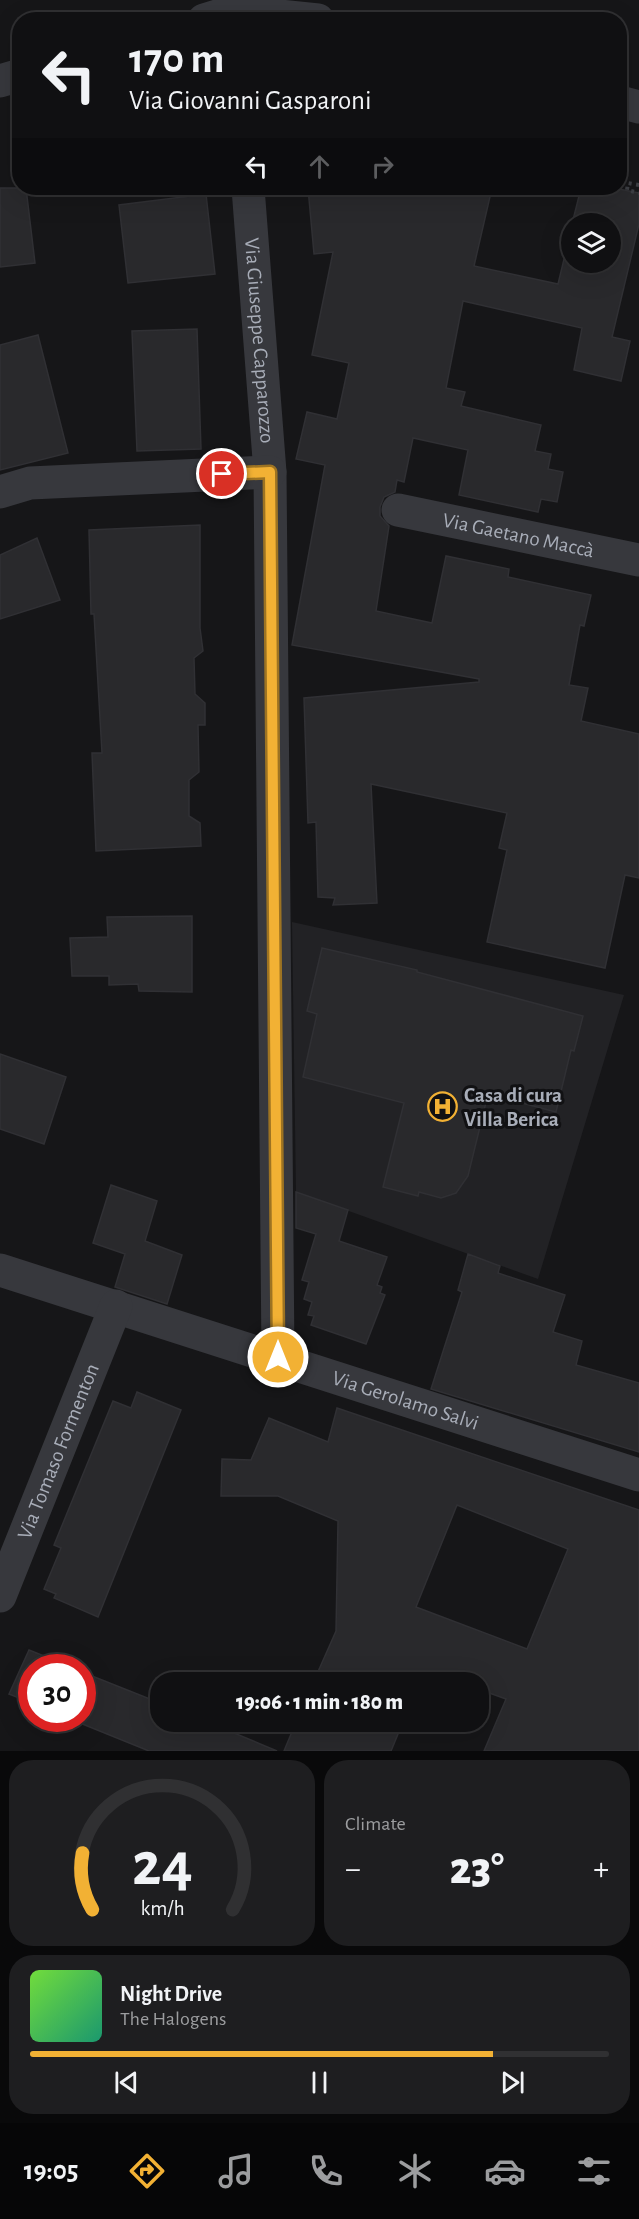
<!DOCTYPE html>
<meta charset="utf-8">
<style>
:root{--surface:#101012;--page:#1e1e20;--text:#f1f3f6;--muted:#9c9d9f;--line:#303032;--accent:#f2b134}
body{margin:0;font-family:"Alegreya Sans",sans-serif;background:var(--page);color:var(--text);height:100vh;display:flex;flex-direction:column;font-size:22px;white-space:nowrap}
*{box-sizing:border-box;margin:0}
p{font-size:20px;color:var(--muted)}
.icon{flex:none;width:33px;height:33px;fill:none;stroke:currentColor;stroke-width:2;stroke-linecap:round;stroke-linejoin:round}
.map{position:relative;height:1751px;overflow:hidden}
.details{display:flex;flex-direction:column;gap:9px;padding:9px;background:#09090a;flex:1}
.details>*{flex:none}
.guide{position:absolute;left:12px;top:12px;width:615px;height:183px;border-radius:24px;box-shadow:0 6px 24px #0002,0 0 0 2px var(--line);background:#101012;color:var(--text);overflow:hidden}
.tools{position:absolute;left:561px;top:213px;display:grid;gap:12px}
.tools a{display:grid;place-items:center;width:60px;height:60px;border-radius:50%;background:var(--surface);box-shadow:0 6px 24px #0002,0 0 0 2px var(--line);font-size:30px}
.speed{position:absolute;left:18px;top:1654px;display:flex;gap:12px;font-size:30px;font-weight:700;text-align:center}
.speed>*{display:grid;place-content:center;width:78px;height:78px;border-radius:50%;background:var(--surface);box-shadow:0 6px 24px #0002,0 0 0 2px var(--line);line-height:1}
.speed .limit{border:9px solid #d22;background:#fff;color:#111}
.pin{position:absolute;display:grid;place-items:center;width:51px;height:51px;color:#fff;margin:-26px;border:3px solid #fff;border-radius:50%;box-shadow:0 2px 6px #0007}
.me{position:absolute;width:66px;margin:-33px;rotate:0deg;stroke-linejoin:round;filter:drop-shadow(0 0 4px #0008)}
.turn{display:flex;align-items:center;gap:21px;height:126px;padding:0 18px;font-size:27px}
.turn .icon{width:78px;height:78px;stroke-width:2.5}
.turn b{display:block;font-size:42px;line-height:51px}
.lanes{display:flex;align-items:center;height:57px;padding:0 18px;background:#0003;justify-content:center;gap:30px;direction:ltr}
.lanes .off{opacity:.35}
.big{font-size:45px;font-weight:800;line-height:1.1}
.details .widget{flex:1;display:flex;flex-direction:column;justify-content:center;gap:9px;min-width:0;padding:0 21px;border-radius:24px;background:var(--page)}
.details .dial{align-items:center;gap:0}
.dial svg{height:156px;overflow:visible;fill:none;stroke:var(--line);stroke-width:7;stroke-linecap:round;text-anchor:middle}
.dial text{fill:var(--text);stroke:none}
.song{display:flex;align-items:center;gap:18px}
.cover{width:72px;height:72px;border-radius:9px;background:linear-gradient(135deg,hsl(100 70% 55%),hsl(160 70% 35%))}
.played{height:6px;border-radius:3px;background:linear-gradient(90deg,var(--accent) 80%,var(--line) 80%)}
.keys{display:flex;justify-content:space-around;direction:ltr}
.heat{display:flex;justify-content:space-between;align-items:center;font-size:33px;direction:ltr}
.details .tiles{flex:1;display:grid;gap:9px;grid-template-columns:1fr 1fr}
.widget:last-child{grid-column:span 2}
.trip{position:absolute;left:150px;top:1672px;width:339px;height:60px;border-radius:24px;background:var(--surface);box-shadow:0 6px 24px #0002,0 0 0 2px var(--line);font-weight:800;line-height:60px;text-align:center}
.tab-bar{display:flex;height:96px;justify-content:space-around;align-items:center;background:#060607;color:var(--muted)}
.tab-bar .icon{width:42px;height:42px}
.tab-bar .current{color:var(--accent)}
.tab-bar b{font-size:27px;color:var(--text)}
.map>svg:first-child{display:block}
.built{fill:#222225}
.building{fill:#29292c;stroke:#303034;stroke-width:1.5;fill-rule:evenodd}
.lines{fill:none;stroke-linecap:round;stroke-linejoin:round}
.path{stroke:#3d3f44;stroke-width:4;stroke-dasharray:3 4.5;stroke-linecap:butt}
.minor{stroke:#37383d;stroke-width:33}
.route-casing{stroke:#9d7322;stroke-width:15}
.route{stroke:#f2b134;stroke-width:10}
.labels{text-anchor:middle;dominant-baseline:central;stroke-width:6;stroke-linejoin:round;paint-order:stroke}
.street-label{font-size:21px;fill:#a8adb8;stroke:#111113}
.poi-label{font-size:21px;font-weight:bold;fill:#a8adb8;stroke:#111113;text-anchor:start}
</style>
<div class="map">
<svg width="639" height="1751" viewBox="0 0 639 1751">
<rect width="100%" height="100%" fill="#161618"/>
<path class="built" d="M292,922L624,995L538,1279L296,1192Z"/>
<g class="building">
<path d="M0,188H26L35,263L0,267Z"/>
<path d="M308,188H492L474,266L558,284L572,226V262H610V224H572L581,188H614L639,193V224L612,337L630,341L621,381L574,370L582,328L463,301L446,388L465,392L461,406L541,425L535,451L551,454L548,469L563,472L557,502L541,499L538,512L459,495L468,450L413,438L404,482L397,480L395,492L384,497L380,507V516L389,526L376,611L432,623L446,556L509,569L508,577L591,595L584,626L580,625L569,685L588,688L581,721L639,734V878L625,875L605,968L487,942L507,850L499,848L507,813L371,784L377,903L333,905L335,898L318,897L316,822L308,823L304,698L479,682V679L292,645L325,465L296,459L307,412L337,419L349,363L312,355L333,252L314,254Z"/>
<path d="M206,194L215,274L128,283L119,205Z"/>
<path d="M197,329L201,449L137,451L132,331Z"/>
<path d="M38,335L68,453L0,470V345Z"/>
<path d="M200,525V628L203,651L194,658L195,694L205,703V725H198L199,772L189,780V816L200,823L201,846L96,851L92,753H102L94,614H91L89,530Z"/>
<path d="M37,538L60,600L0,619V555Z"/>
<path d="M192,916V992L139,991L138,984L109,985V976H72L70,938L108,937L107,917Z"/>
<path d="M322,948L417,970V972L583,1016L574,1051L571,1050L556,1112L488,1094L468,1176L456,1193L441,1198L419,1192L418,1196L383,1187L404,1103L303,1077L317,1014L307,1011Z"/>
<path d="M0,1054L66,1077L44,1144L0,1129Z"/>
<path d="M111,1185L157,1201L145,1241L182,1255L167,1304L115,1287L125,1254L93,1243Z"/>
<path d="M296,1192L348,1210L339,1241L387,1257L377,1285L382,1287L380,1293L385,1295L366,1344L311,1325L314,1316L308,1315L312,1302L304,1299L309,1282L302,1280L316,1234L296,1228Z"/>
<path d="M468,1254L500,1266L498,1273L565,1295L553,1332L582,1341L576,1365L639,1383V1452L431,1389L462,1292L458,1290Z"/>
<path d="M137,1392L181,1410L98,1617L54,1598L56,1594L44,1589L61,1548L54,1545L113,1401L131,1408Z"/>
<path d="M337,1408L639,1510V1751H484L506,1699L478,1689V1683H313L336,1631L338,1521L278,1496H221L222,1459L251,1460L269,1418L328,1442ZM457,1505L568,1549L527,1649L416,1607Z"/>
<path d="M29,1650L74,1668H32V1703L9,1694Z"/>
<path d="M82,1672L160,1703V1722H208L277,1751H149L70,1719H82Z"/>
<path d="M296,1722H403L391,1751H284Z"/>
</g>
<g class="lines">
<g class="path">
<path d="M620,162L621,157L627,159L624,171L620,170"/>
<path d="M639,185L628,183L627,190L639,193"/>
</g>
<g class="minor">
<path d="M204,20L233,11L318,20"/>
<path d="M0,81L20,75"/>
<path d="M620,102L639,107"/>
<path id="s1" d="M248,188L270,472L278,1357"/>
<path d="M0,492L30,483L270,472"/>
<path id="s2" d="M398,510L639,560"/>
<path id="s3" d="M0,1270L639,1475"/>
<path id="s4" d="M0,1596L116,1306"/>
</g>
</g>
<g class="lines">
<defs>
<path id="route" d="M222,474L270,472L278,1357"/>
</defs>
<use href="#route" class="route-casing"/>
<use href="#route" class="route"/>
</g>
<defs>
<symbol id="hospital-ring" viewBox="-11 -11 22 22"><circle r="9.5" fill="#111113" stroke="#f2b134" stroke-width="1.5"/><path d="M-5-5h3v3.5h4V-5h3V5h-3V1.5h-4V5h-3Z" fill="#f2b134"/></symbol>
</defs>
<g fill-rule="evenodd">
<use href="#hospital-ring" x="426" y="1090" width="33" height="33"/>
</g>
<g class="labels">
<g class="street-label">
<text stroke="none"><textPath href="#s1" startOffset="153">Via Giuseppe Capparozzo</textPath></text>
<text stroke="none"><textPath href="#s2" startOffset="123">Via Gaetano Maccà</textPath></text>
<text stroke="none"><textPath href="#s3" startOffset="426">Via Gerolamo Salvi</textPath></text>
<text stroke="none"><textPath href="#s4" startOffset="156">Via Tomaso Formenton</textPath></text>
</g>
<g class="poi-label">
<text x="464" y="1095">Casa di cura<tspan x="464" dy="24">Villa Berica</tspan></text>
</g>
</g>
</svg>
<div class="tools">
<a><svg class="icon" aria-label="layers" viewBox="0 0 24 24"><path d="M12 4l9 5-9 5-9-5zM3 14l9 5 9-5"/></svg></a>
</div>
<div class="speed"><div class="limit">30</div></div>
<div class="pin" style="left:222px;top:474px;background:#d93025"><svg class="icon" aria-label="arrive" viewBox="0 0 24 24"><path d="M6 21V4h12l-3 4 3 4H6"/></svg></div>
<svg class="me" style="left:278px;top:1357px" viewBox="-20 -20 40 40"><circle r="17" fill="#f2b134" stroke="#fff" stroke-width="3"/><path d="M0-11L8 9 0 5-8 9z" fill="#fff"/></svg>
<div class="trip">19:06 · 1 min · 180 m</div>
<div class="guide">
<div class="turn"><svg class="icon" aria-label="left" viewBox="0 0 24 24"><path d="M17 20v-9H6M10 6l-5 5 5 5"/></svg><div><b>170 m</b>Via Giovanni Gasparoni</div></div>
<div class="lanes"><svg class="icon" aria-label="left" viewBox="0 0 24 24"><path d="M17 20v-9H6M10 6l-5 5 5 5"/></svg><svg class="icon off" aria-label="ahead" viewBox="0 0 24 24"><path d="M12 20V5M6 11l6-6 6 6"/></svg><svg class="icon off" aria-label="right" viewBox="0 0 24 24"><path d="M7 20v-9h11M14 6l5 5-5 5"/></svg></div>
</div>
</div>
<section class="details">
<div class="tiles">
<div class="widget dial"><svg viewBox="0 0 100 80">
<path d="M14 69A42 42 0 1 1 86 69"/>
<path d="M14 69A42 42 0 0 1 9 40" stroke="#f2b134"/>
<text x="50" y="56" font-size="32" font-weight="700">24</text>
<text x="50" y="72" font-size="11">km/h</text>
</svg></div>
<div class="widget"><p>Climate</p>
<div class="heat"><a>−</a><b class="big">23°</b><a>+</a></div>
</div>
<div class="widget">
<div class="song"><i class="cover"></i><div><b>Night Drive</b><p>The Halogens</p></div></div>
<div class="played"></div>
<div class="keys"><svg class="icon" aria-label="previous" viewBox="0 0 24 24"><path d="M18 5L8 12l10 7zM5 5v14"/></svg><svg class="icon" aria-label="pause" viewBox="0 0 24 24"><path d="M8 5v14M16 5v14"/></svg><svg class="icon" aria-label="next" viewBox="0 0 24 24"><path d="M6 5l10 7-10 7zM19 5v14"/></svg></div>
</div>
</div>
</section>
<nav class="tab-bar">
<b>19:05</b>
<svg class="icon current" aria-label="directions" viewBox="0 0 24 24"><path d="M12 3l9 9-9 9-9-9zM9 14v-3h6M13 9l2 2-2 2"/></svg>
<svg class="icon" aria-label="music" viewBox="0 0 24 24"><path d="M9 18V5l10-2v13"/><circle cx="6" cy="18" r="3"/><circle cx="16" cy="16" r="3"/></svg>
<svg class="icon" aria-label="phone" viewBox="0 0 24 24"><path d="M5 4h4l2 5-3 2q2 4 5 5l2-3 5 2v4C11 20 4 13 5 4z"/></svg>
<svg class="icon" aria-label="climate" viewBox="0 0 24 24"><path d="M12 3v18M4 7l16 10M4 17L20 7"/></svg>
<svg class="icon" aria-label="car" viewBox="0 0 24 24"><path d="M5 17H2v-5l4-1 3-4h7l3 4 3 1v5h-3M9 17h6M6 11h13"/><circle cx="7" cy="17" r="2"/><circle cx="17" cy="17" r="2"/></svg>
<svg class="icon" aria-label="filters" viewBox="0 0 24 24"><path d="M4 7h16M4 17h16"/><circle cx="9" cy="7" r="2"/><circle cx="15" cy="17" r="2"/></svg>
</nav>
